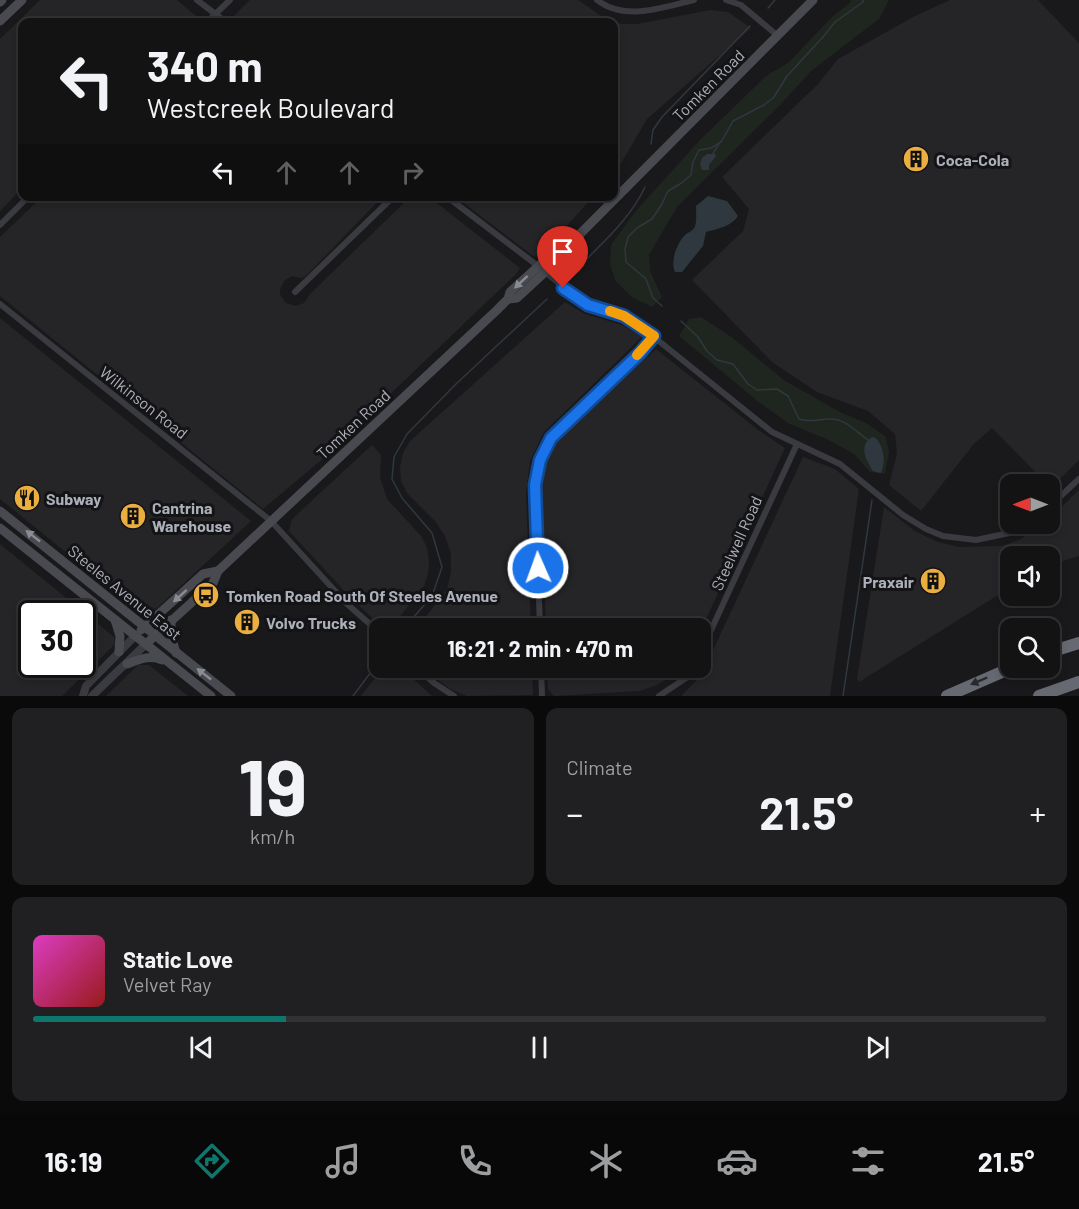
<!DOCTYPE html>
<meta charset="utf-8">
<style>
:root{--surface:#131314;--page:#202022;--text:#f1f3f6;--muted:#9d9ea0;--line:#323234;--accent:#0f766e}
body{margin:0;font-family:Barlow,sans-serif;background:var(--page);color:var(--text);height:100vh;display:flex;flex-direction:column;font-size:22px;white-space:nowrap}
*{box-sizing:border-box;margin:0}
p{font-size:20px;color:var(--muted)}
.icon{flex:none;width:33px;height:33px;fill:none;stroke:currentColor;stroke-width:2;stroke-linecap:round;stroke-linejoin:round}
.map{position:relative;height:696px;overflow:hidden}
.sheet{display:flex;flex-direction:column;gap:12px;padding:12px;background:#0a0a0b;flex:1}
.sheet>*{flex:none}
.top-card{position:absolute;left:18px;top:18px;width:600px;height:183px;border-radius:12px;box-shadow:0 3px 9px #0003,0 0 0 2px var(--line);background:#131314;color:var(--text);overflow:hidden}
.needle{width:39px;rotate:270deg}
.controls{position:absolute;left:1000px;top:474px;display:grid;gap:12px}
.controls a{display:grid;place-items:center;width:60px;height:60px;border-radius:12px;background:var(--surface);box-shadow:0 3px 9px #0003,0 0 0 2px var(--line);font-size:30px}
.speed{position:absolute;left:18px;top:600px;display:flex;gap:12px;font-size:30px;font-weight:700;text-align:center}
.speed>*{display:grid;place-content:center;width:78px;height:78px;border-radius:50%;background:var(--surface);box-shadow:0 3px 9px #0003,0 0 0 2px var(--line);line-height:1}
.speed .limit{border:3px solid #111;border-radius:9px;background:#fff;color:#111}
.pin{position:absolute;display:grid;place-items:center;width:51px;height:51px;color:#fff;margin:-62px -26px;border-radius:50% 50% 50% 0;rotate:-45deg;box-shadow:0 0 6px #0007}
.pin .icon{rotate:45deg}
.me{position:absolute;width:66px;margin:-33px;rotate:358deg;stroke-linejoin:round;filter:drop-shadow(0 0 4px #0008)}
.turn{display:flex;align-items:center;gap:21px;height:126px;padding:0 30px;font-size:27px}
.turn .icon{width:78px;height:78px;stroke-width:2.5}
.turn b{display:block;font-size:42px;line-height:51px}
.lanes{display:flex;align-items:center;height:57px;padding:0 30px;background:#0003;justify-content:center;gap:30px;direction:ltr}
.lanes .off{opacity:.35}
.big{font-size:45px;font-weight:700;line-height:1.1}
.sheet .card{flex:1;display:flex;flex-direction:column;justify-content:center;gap:9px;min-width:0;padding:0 21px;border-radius:12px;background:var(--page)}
.sheet .dial{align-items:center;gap:0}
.dial b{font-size:78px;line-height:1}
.song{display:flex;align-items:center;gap:18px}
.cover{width:72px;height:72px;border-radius:9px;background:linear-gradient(135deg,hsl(310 70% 55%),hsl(0 70% 35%))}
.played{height:6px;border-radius:3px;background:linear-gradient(90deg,var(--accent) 25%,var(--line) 25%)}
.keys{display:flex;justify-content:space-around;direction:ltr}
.heat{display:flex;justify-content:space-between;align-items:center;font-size:33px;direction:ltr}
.sheet .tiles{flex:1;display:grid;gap:12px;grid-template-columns:1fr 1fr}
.card:last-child{grid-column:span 2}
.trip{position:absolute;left:369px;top:618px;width:342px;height:60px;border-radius:12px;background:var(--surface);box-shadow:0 3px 9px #0003,0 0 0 2px var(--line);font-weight:700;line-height:60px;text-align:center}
.dock{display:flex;height:96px;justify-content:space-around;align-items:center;background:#080808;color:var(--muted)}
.dock .icon{width:42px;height:42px}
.dock .current{color:var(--accent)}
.dock b{font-size:27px;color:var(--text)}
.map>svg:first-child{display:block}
.built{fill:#252528;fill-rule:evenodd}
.green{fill:#1f2620}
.water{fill:#2f383f}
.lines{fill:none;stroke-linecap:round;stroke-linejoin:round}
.stream{stroke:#2f383f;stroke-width:1.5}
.minor{stroke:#3a3b40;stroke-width:6}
.tertiary{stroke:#3a3b40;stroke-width:8}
.secondary{stroke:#484a50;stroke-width:9}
.motorway{stroke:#666971;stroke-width:12}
.oneway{fill:#898c95}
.oneway2{fill:#28292d}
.route-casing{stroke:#114b97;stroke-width:15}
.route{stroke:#1a73e8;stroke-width:10}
.slow{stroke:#f59e0b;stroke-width:10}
.labels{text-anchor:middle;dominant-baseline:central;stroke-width:6;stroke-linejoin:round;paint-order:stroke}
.street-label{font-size:16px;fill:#acb0ba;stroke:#141416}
.poi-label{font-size:16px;font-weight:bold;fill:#acb0ba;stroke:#141416;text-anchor:start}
</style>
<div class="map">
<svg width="1079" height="696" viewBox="0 0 1079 696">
<rect width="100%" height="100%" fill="#19191b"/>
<g class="built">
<path d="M40,0H177L197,17L191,22H22V188L0,211V39Z"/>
<path d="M250,0H578L607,20L622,24H638L710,10L728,12L751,28L647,119L614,175V22H234L230,20Z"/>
<path d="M950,0H1038L1079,43V460L1051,488L1050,484H1047L992,428L973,445L921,511L889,485L897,454L895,434L868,411L817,392L772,362L692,280L743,231L749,209L722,177L818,84L838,59L915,16Z"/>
<path d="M43,196L382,197L307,275L302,278L292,276L284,281L280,290V295L286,303L295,306L304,303L310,294L410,197H429L520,268L516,274L319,462L263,509L0,296V237Z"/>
<path d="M456,197H593L540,255L533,256Z"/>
<path d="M565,302L585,314L622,325L642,337L544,432L530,461L526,493L531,628H417L447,589L451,572V554L445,536L435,521L407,493L401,481L400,467L403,453L410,441Z"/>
<path d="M0,318L251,521L157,608L140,612L0,499Z"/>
<path d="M656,349L757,429L785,448L701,630L546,628L541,483L546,460L558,440Z"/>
<path d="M372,445L381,455L380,477L387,499L422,537L427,548L429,561L428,574L424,586L391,628H383L350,597L289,531L292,519Z"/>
<path d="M803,457L835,469L859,489L830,696H683L682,695L701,676Z"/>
<path d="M1079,490V556L1050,565V556H1011V587L859,682L857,679L884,507L915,531L938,542L959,547L1002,546L1019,540L1044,524H1050V518Z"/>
<path d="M0,544L114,637L115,644L62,696H0ZM32,614H82V664H32Z"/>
<path d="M138,665H149L188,696H106Z"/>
<path d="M383,668H401L432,696H361Z"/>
<path d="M423,668H532L533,695L467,696L450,689Z"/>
<path d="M547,668H680L672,676L657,685L640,691L554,696L548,689Z"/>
</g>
<g class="green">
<path d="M851,0H889L879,19L811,71L782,103L677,207L649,255L650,271L662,297L652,307L632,297L615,280L610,264L611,245L635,212L700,140L766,76L788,63L833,16L850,3Z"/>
<path d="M701,317L733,338L785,381L840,412L866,423L885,436L889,451L885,474L870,472L854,454L831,441L788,423L760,403L679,336L689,319Z"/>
</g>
<g class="water">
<path d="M707,154H715L716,156L709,165V170H702L700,164L702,158Z"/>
<path d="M708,196L727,201L738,216C732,226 717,229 706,232L703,246L682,272H675C670,261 677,243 685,235C688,232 694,231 695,226C697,221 696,212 696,206Z"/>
<path d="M872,437L876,438C884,448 886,461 881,473L873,471C866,460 858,446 872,437Z"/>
</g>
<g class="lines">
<g class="stream">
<path d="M768,8L775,0"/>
<path d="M651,144L653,130L662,117L750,26"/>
<path d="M712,155L719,144"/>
<path d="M580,266C604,241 630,219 645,187"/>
<path d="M662,306L653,298L646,279L626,262L625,249L628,237L637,228L652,219L662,204L668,191L680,184L691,175L693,162L699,150L711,148L721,142L733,121L764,105L774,97L787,76L823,37L835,22L863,2V0"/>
<path d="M681,321L698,337L707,351L717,360L733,364L748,384L757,390L777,389L788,396L799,419C810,423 818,419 829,419C845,418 855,431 868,440"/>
<path d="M406,626L432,596L442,567L432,533L402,498L392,479L394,457L407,434L456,384L547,299"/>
<path d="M353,696L380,660"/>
<path d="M843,696L872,500"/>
</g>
<g class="minor">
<path d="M197,0L226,22"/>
<path d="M597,0C625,22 663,7 694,0"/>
<path d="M726,0L741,5L778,36"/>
<path d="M207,22L230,0"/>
<path d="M446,196L538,266L579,300L588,305L624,316L634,321L772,432L840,464L903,515L926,529L943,536L976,540L1009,533L1028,524"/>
<path d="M0,225L29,196"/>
<path d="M295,292L394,196"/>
<path d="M0,304L271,521L347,604L380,633"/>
<path d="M1050,506L1079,479"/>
<path d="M540,628L535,485L540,460L551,438L640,353L654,336"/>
<path d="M700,654L797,444"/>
<path d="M417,668L434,683L454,696"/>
<path d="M541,668L542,696"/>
<path d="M659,696L686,678L694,668"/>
</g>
<g class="tertiary">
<path d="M83,696L86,686L135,636"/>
<path d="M92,696L146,644"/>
</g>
<g class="secondary">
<path d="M0,2L2,0"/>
<path d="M0,21L22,0"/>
<path d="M508,299L517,298L570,249L573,241L813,0"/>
<path d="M0,511L231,696"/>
<path d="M0,528L211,696"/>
<path d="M115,620L120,636L119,652"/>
<path d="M171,620V636L176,653"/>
<path d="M141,630L203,574L218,571"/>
<path d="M146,644L213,583L218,571L497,310L508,299L510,292L564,243L573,241"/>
<path d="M127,664C138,660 150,654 162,660"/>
</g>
<g class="motorway">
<path d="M1050,652L1079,643"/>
<path d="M947,696L1011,668"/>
<path d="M1039,696L1079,682"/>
</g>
</g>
<defs><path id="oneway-solid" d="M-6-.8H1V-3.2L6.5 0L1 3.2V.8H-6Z" transform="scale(1.5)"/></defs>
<g class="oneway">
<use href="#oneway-solid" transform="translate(521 282) rotate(137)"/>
<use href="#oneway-solid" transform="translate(33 536) rotate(-142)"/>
<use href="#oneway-solid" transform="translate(180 596) rotate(138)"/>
<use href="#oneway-solid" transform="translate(204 674) rotate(-142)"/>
</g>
<use class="oneway2" href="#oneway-solid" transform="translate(979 681) rotate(157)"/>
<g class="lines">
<defs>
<path id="route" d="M538,568L535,485L540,460L551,438L640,353L654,336L624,316L588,305L563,288"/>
</defs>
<use href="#route" class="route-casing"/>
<use href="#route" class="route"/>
<path class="slow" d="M610,311L624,316L654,336L637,355"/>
</g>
<defs>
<symbol id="building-disc" viewBox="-11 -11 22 22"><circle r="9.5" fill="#ebaf41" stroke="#141416"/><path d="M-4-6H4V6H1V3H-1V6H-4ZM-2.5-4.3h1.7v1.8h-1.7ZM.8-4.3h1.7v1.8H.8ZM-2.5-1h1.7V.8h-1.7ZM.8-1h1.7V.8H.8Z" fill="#111"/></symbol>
<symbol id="restaurant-disc" viewBox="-11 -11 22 22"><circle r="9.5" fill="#ebaf41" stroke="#141416"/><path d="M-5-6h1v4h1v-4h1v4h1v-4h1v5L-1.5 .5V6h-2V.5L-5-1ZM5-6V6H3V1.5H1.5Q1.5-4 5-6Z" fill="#111"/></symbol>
<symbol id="bus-disc" viewBox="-11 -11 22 22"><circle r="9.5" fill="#ebaf41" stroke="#141416"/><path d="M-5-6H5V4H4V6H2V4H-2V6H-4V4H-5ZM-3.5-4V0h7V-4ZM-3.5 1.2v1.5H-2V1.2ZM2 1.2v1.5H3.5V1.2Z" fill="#111"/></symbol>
</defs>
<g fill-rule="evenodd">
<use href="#building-disc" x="901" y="144" width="30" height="30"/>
<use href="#restaurant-disc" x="12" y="483" width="30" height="30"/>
<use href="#building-disc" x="118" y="501" width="30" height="30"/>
<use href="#building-disc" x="918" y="566" width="30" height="30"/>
<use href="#bus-disc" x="191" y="580" width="30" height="30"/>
<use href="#building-disc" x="232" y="607" width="30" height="30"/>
</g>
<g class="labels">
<g class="street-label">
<text transform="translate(708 85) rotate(-45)">Tomken Road</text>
<text transform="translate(144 402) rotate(38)">Wilkinson Road</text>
<text transform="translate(353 424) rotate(-43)">Tomken Road</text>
<text transform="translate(736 543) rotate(-66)">Steelwell Road</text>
<text transform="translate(125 592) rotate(39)">Steeles Avenue East</text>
</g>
<g class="poi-label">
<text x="936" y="159">Coca-Cola</text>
<text x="46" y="498">Subway</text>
<text x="152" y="507">Cantrina<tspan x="152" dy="18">Warehouse</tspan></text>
<text x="914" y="581" text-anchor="end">Praxair</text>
<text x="226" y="595">Tomken Road South Of Steeles Avenue</text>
<text x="266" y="622">Volvo Trucks</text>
</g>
</g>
</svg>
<div class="controls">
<a><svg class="needle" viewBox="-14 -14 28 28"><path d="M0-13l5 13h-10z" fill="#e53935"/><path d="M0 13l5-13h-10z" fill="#9d9ea0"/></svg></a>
<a><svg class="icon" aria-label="sound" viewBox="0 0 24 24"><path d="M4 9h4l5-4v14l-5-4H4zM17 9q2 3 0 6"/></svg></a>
<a><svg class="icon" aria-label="search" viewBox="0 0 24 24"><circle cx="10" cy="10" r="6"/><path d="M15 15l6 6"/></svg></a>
</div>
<div class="speed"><div class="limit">30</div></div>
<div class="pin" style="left:563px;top:288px;background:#d93025"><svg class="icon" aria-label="arrive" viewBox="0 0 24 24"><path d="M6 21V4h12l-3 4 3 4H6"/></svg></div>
<svg class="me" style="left:538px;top:568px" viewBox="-20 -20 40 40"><circle r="17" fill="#1a73e8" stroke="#fff" stroke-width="3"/><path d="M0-11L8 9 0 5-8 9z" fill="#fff"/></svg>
<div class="trip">16:21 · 2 min · 470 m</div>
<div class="top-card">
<div class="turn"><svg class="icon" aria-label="left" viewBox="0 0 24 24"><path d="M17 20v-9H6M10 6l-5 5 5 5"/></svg><div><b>340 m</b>Westcreek Boulevard</div></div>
<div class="lanes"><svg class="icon" aria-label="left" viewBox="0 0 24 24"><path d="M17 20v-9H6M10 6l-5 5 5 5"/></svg><svg class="icon off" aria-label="ahead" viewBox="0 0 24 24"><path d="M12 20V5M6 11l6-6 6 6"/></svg><svg class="icon off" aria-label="ahead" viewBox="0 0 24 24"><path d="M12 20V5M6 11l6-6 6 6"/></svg><svg class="icon off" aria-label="right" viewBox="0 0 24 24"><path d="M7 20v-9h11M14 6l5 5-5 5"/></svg></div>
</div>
</div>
<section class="sheet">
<div class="tiles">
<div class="card dial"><b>19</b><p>km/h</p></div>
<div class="card"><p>Climate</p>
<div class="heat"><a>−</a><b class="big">21.5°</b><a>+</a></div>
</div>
<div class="card">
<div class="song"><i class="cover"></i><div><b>Static Love</b><p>Velvet Ray</p></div></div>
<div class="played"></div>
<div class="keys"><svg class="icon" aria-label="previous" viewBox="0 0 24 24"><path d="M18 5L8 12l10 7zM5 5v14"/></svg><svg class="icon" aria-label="pause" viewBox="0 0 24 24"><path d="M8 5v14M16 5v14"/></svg><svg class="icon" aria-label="next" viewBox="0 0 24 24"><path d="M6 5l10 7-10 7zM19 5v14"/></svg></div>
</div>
</div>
</section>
<nav class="dock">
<b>16:19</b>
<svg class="icon current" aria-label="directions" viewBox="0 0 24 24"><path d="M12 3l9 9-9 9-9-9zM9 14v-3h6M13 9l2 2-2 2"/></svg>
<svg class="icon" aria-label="music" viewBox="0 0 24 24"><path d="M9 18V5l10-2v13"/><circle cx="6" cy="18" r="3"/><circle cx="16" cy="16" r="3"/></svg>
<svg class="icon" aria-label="phone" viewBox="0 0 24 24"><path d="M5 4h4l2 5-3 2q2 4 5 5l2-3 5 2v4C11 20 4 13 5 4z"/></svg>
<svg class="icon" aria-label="climate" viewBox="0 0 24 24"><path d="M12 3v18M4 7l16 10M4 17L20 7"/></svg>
<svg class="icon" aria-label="car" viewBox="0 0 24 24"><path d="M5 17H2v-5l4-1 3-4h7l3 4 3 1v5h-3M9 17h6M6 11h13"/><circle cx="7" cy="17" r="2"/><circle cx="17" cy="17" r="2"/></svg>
<svg class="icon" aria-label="filters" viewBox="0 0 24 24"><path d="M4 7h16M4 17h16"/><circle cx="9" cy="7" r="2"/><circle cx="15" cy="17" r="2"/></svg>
<b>21.5°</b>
</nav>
